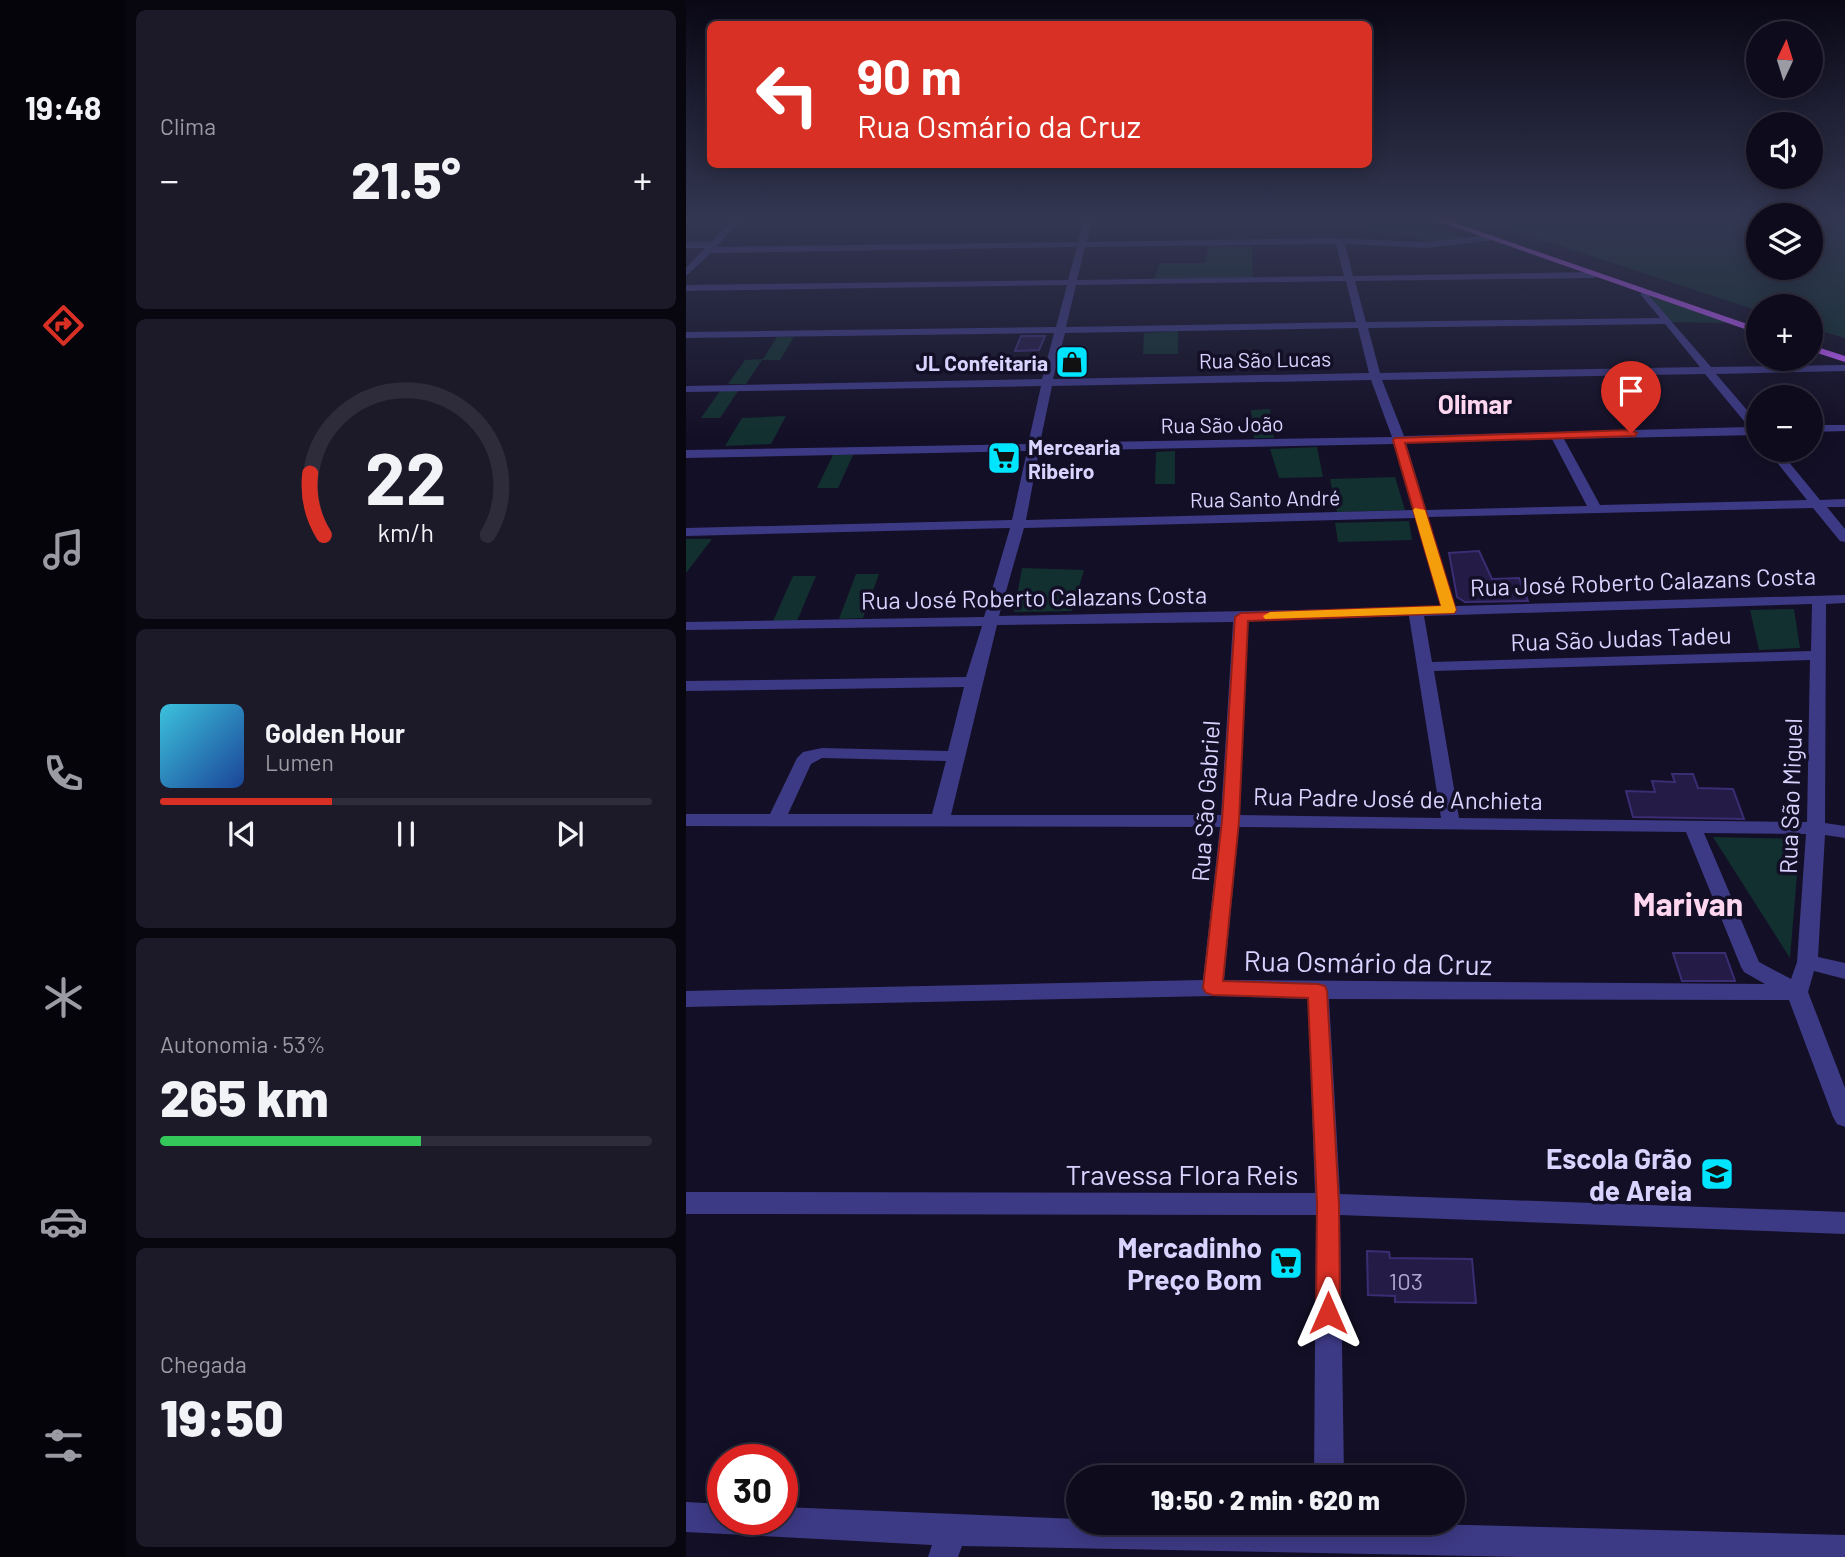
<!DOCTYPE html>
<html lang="pt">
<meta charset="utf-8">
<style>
:root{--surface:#0e0b1c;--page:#1c1929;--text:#f1f3f6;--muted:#9b9ba3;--line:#2e2b3b;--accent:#d93025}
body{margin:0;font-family:Barlow,sans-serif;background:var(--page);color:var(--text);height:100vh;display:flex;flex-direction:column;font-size:26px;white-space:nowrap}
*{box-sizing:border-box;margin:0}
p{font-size:23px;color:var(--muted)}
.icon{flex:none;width:38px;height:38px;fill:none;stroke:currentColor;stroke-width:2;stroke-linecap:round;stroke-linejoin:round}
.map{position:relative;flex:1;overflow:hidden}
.side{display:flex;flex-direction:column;gap:10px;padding:10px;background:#08060f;width:560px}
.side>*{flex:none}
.hud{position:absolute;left:21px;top:21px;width:665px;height:147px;border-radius:10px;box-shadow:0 4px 18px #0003,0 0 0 2px var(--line);background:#d93025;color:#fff;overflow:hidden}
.needle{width:46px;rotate:4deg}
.controls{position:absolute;left:1060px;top:21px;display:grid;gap:14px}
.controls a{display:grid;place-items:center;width:77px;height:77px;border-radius:50%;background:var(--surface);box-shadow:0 4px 18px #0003,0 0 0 2px var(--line);font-size:35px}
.speed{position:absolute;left:21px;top:1444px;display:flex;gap:14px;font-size:35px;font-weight:700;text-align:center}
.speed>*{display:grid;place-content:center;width:91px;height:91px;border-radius:50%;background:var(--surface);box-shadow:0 4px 18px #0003,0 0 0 2px var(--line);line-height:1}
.speed .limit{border:10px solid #d22;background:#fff;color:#111}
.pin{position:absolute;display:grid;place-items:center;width:60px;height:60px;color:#fff;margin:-72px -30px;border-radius:50% 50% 50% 0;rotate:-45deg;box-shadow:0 0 7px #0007}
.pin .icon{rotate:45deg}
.me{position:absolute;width:77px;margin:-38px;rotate:0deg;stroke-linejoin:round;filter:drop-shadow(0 0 5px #0008)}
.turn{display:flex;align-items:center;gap:24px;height:147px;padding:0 35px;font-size:32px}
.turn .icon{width:91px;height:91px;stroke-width:2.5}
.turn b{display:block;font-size:49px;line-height:60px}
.big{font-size:52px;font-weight:800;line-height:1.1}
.side .card{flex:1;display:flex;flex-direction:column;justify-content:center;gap:10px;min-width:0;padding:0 24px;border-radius:10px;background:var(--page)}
.side .dial{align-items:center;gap:0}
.dial svg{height:182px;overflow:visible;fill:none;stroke:var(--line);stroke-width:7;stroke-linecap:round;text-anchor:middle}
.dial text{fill:var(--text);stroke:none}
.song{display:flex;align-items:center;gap:21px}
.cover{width:84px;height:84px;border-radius:10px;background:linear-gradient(135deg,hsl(190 70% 55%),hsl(220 70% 35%))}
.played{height:7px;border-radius:4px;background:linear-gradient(90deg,var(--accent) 35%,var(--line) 35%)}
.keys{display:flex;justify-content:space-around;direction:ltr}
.heat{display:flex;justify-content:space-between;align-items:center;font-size:38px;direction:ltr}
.charge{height:10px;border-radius:5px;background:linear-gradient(90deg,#34c759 53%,var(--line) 0)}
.trip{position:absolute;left:380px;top:1465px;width:399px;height:70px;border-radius:35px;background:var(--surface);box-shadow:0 4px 18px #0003,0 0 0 2px var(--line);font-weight:800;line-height:70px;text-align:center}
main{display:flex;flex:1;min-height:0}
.menu{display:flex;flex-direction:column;width:126px;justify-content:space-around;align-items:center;background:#06040b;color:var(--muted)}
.menu .icon{width:49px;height:49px}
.menu .current{color:var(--accent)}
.menu b{font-size:32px;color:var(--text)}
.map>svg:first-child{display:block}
.green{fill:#12302f}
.building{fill:#241b47;stroke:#3b2d73;stroke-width:2}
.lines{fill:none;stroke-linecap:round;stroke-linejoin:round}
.minor{fill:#3d3a85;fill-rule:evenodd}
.primary{fill:#c25bff;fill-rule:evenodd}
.route{fill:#d93025;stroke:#8d1f18;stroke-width:2}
.slow{fill:#f59e0b}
.labels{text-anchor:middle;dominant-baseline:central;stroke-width:7;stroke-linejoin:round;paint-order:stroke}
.far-street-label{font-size:21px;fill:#d9d4ff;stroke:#130f26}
.far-poi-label{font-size:21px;font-weight:bold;fill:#d9d4ff;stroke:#130f26;text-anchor:end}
.street-label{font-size:24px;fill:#d9d4ff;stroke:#130f26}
.near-number-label{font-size:24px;fill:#aca6d1}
.far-district-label{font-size:26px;font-weight:bold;fill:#ffd6f0;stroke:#130f26}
.near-street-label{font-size:28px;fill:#d9d4ff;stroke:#130f26}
.near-poi-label{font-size:28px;font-weight:bold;fill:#d9d4ff;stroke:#130f26;text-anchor:end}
.district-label{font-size:32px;font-weight:bold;fill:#ffd6f0;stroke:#130f26}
</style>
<main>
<nav class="menu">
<b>19:48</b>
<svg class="icon current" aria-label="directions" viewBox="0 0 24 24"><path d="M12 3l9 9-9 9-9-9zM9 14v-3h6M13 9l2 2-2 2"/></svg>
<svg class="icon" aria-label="music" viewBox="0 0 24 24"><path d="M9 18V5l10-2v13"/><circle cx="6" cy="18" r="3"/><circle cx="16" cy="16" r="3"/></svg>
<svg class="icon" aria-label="phone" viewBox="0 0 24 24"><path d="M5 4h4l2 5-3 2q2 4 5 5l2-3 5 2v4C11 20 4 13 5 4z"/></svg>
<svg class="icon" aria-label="climate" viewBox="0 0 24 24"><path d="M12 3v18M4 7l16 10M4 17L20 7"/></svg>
<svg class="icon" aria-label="car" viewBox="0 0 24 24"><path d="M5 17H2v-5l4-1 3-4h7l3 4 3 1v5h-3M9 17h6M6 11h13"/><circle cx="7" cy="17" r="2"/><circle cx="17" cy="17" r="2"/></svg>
<svg class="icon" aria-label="filters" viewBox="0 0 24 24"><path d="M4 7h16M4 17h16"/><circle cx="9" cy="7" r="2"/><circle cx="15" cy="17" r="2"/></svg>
</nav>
<section class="side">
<div class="card"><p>Clima</p>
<div class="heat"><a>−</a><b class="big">21.5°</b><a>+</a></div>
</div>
<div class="card dial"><svg viewBox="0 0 100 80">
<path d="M14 69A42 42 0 1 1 86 69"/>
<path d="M14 69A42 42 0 0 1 8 42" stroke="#d93025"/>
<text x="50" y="56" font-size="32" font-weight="700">22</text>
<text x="50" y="72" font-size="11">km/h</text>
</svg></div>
<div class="card">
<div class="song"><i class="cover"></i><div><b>Golden Hour</b><p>Lumen</p></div></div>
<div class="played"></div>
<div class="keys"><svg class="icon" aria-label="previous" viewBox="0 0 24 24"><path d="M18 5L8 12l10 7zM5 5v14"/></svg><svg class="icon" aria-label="pause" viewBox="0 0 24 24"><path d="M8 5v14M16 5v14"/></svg><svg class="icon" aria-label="next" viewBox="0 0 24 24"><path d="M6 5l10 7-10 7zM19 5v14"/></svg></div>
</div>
<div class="card"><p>Autonomia · 53%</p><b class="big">265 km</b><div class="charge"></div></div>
<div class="card"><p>Chegada</p><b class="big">19:50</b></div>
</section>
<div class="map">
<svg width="1159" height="1557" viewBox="0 0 1159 1557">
<rect width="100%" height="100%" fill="#130f26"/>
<g class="green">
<path d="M586,220H736L779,238L743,243L729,237Z"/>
<path d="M795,220H1073V268H1125V220H1159V338L1125,328V306H1073V311Z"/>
<path d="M523,246H566L567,279H468L474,263H519Z"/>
<path d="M959,294L1046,323L982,322Z"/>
<path d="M492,331V354H457L458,333Z"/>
<path d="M91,337H108L94,360H76L60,384H42L59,360L77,359Z"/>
<path d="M34,391H52L34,418H15Z"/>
<path d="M584,409L588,438H568L565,410Z"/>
<path d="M100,416L85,444L39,446L56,418Z"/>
<path d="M631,447L637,477L593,478L584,449Z"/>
<path d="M489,451V484H469L470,452Z"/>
<path d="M147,455H167L152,488H131Z"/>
<path d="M709,477L719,510L651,512L644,479Z"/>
<path d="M723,521L726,540L652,542L649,523Z"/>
<path d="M0,539H26L0,573Z"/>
<path d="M336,568L398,570L386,611L328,612Z"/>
<path d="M170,574H193L177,618L153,619Z"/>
<path d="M107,576H130L111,621H87Z"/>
<path d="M1108,609L1114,648L1073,650L1064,610Z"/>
<path d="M1027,837L1114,839L1104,958Z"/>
</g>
<g class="building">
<path d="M335,336H359L353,350L329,351Z"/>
<path d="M793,551L806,579L833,578L842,601L779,602L771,597L763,553Z"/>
<path d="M986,774H1007L1012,788L1047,789L1058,819L947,817L940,791L969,792L966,781L989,782Z"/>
<path d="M987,953H1039L1049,981H996Z"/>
<path d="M681,1251L703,1252L704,1258L786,1259L790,1303L709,1302V1296L682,1295Z"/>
</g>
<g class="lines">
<g class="minor">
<path d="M47,220H55L30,247L392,242L398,220H406L401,242L642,238L741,242L806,235L809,240L741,248L659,244L667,276L908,272L913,275L908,278L669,281L680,322L974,318L954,294L959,291L1025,367L1159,365V371L1030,374L1073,424V435L878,439L914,505L1121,500L1081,450H1093L1134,500L1159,499V507H1141L1159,529V542L1154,541L1127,508L742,517L769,606L1159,595V603L1140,604L1139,823L1159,826V838L1139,835L1132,957L1159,963V979L1128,971L1122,992L1159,1088V1127L1151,1124L1147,1117L1103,1000L643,999L654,1194L1159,1212V1234L654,1215L658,1477H628L630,1215L0,1214V1192L629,1193L622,999L527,996L0,1007V991L517,980L534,827L0,826V814H84L111,758L117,752L136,748L262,751L278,687L0,691V681L280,677L296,626L0,630V622L298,617L324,528L0,536V528L326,520L341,451L0,458V450L342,444L355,386L0,392V386L356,379L368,333L0,338V332L370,327L381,285L0,291V285L382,280L391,247L25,253L0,276V268L19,248H0V242H25ZM650,244L658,276L391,280L399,247ZM660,281L670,322L380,327L390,285ZM979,324L1014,367L694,373L682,328ZM672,328L683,373L367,379L379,333ZM1019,374L1063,427L718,436L696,380ZM685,380L706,437L354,443L366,386ZM866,439L901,506L740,510L720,443ZM708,444L727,510L340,520L353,451ZM729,518L755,607L313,616L338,528ZM1126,604L1125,651L746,662L738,616ZM723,616L755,818L553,815L562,621ZM547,622L535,815H265L311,625ZM1124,660L1121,822L773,818L748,671ZM136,758L260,761L246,814H102L125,764ZM553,827L1000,832L1055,967L1058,972L1079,984L538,980ZM1018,833L1120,834L1111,962L1105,979L1073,962Z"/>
<path d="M1125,425H1159V431L1125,432Z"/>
<path d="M0,1502L37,1504V1519H96V1507L392,1519V1522H666L1159,1535V1557H837L276,1546L272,1557H242L246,1545L0,1532Z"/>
</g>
<g class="primary">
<path d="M749,220H760L1073,328V334Z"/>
<path d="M1125,345L1159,356V362L1125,351Z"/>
</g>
</g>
<linearGradient id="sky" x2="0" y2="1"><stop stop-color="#0a0815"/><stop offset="0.5" stop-color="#333752"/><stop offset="1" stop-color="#333752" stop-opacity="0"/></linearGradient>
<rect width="1159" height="438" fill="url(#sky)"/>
<path class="route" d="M945,430L951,433L949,436L719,443L770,610L768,613L562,621L553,821L537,981L632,984L639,986L641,991L653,1204L654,1313L651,1321L642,1325L634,1321L630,1313L631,1204L622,998L527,995L520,993L517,988L536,821L549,617L555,613L755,606L707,440L709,438Z"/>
<path class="slow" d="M729,508L739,510L770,610L768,613L579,619L577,616L584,612L755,606L727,510Z"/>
<defs>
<symbol id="shop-square" viewBox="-11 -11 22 22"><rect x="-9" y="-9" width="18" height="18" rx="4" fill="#00e5ff" stroke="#130f26"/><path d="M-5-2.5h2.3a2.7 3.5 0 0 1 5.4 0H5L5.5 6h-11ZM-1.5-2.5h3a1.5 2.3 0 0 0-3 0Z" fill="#111"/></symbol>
<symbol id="supermarket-square" viewBox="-11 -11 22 22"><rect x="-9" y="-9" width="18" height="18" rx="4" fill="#00e5ff" stroke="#130f26"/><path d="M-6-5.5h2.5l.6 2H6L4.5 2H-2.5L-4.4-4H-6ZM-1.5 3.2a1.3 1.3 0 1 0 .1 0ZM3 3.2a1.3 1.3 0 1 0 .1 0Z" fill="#111"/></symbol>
<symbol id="school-square" viewBox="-11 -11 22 22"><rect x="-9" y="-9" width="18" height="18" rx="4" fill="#00e5ff" stroke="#130f26"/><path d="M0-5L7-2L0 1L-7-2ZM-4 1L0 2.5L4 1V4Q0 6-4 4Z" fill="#111"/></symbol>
</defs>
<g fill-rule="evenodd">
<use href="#shop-square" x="367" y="343" width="38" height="38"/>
<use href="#supermarket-square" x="299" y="439" width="38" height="38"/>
<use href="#school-square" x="1012" y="1155" width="38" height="38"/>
<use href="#supermarket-square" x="581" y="1244" width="38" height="38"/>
</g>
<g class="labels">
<g class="far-street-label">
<text transform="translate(579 359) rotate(-1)">Rua São Lucas</text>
<text transform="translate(536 424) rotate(-1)">Rua São João</text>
<text transform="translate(579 498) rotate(-1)">Rua Santo André</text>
</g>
<g class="far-poi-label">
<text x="362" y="362">JL Confeitaria</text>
<text x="342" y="446" text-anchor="start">Mercearia<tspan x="342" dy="24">Ribeiro</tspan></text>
</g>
<g class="street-label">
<text transform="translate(957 581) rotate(-2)">Rua José Roberto Calazans Costa</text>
<text transform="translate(348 597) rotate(-1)">Rua José Roberto Calazans Costa</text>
<text transform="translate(935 638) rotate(-2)">Rua São Judas Tadeu</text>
<text transform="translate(1104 796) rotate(-88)">Rua São Miguel</text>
<text transform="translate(712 798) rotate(1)">Rua Padre José de Anchieta</text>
<text transform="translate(519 801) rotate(-86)">Rua São Gabriel</text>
</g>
<g class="near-number-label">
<text x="720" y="1280">103</text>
</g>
<g class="far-district-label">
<text x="789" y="403">Olimar</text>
</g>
<g class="near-street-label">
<text transform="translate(682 962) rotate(1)">Rua Osmário da Cruz</text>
<text x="496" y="1174">Travessa Flora Reis</text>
</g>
<g class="near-poi-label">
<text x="1006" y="1158">Escola Grão<tspan x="1006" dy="32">de Areia</tspan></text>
<text x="576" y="1247">Mercadinho<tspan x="576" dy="32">Preço Bom</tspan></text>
</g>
<g class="district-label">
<text x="1002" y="903">Marivan</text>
</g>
</g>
</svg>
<div class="controls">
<a><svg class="needle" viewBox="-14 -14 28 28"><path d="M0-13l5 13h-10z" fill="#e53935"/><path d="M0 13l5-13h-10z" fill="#9b9ba3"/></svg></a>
<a><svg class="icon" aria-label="sound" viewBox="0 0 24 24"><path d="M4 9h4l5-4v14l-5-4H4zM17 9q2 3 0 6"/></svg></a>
<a><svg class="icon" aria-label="layers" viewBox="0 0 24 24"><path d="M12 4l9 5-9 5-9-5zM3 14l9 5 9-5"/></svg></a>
<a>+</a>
<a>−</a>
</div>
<div class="speed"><div class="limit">30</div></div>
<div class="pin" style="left:945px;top:433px;background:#d93025"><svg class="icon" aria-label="arrive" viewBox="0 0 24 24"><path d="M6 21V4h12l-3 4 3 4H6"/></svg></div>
<svg class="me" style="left:642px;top:1313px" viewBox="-20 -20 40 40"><path d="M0-17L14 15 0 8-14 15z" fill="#d93025" stroke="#fff" stroke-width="4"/></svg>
<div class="trip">19:50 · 2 min · 620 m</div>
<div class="hud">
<div class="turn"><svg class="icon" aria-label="left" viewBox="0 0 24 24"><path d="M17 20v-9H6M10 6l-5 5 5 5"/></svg><div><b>90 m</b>Rua Osmário da Cruz</div></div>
</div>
</div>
</main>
